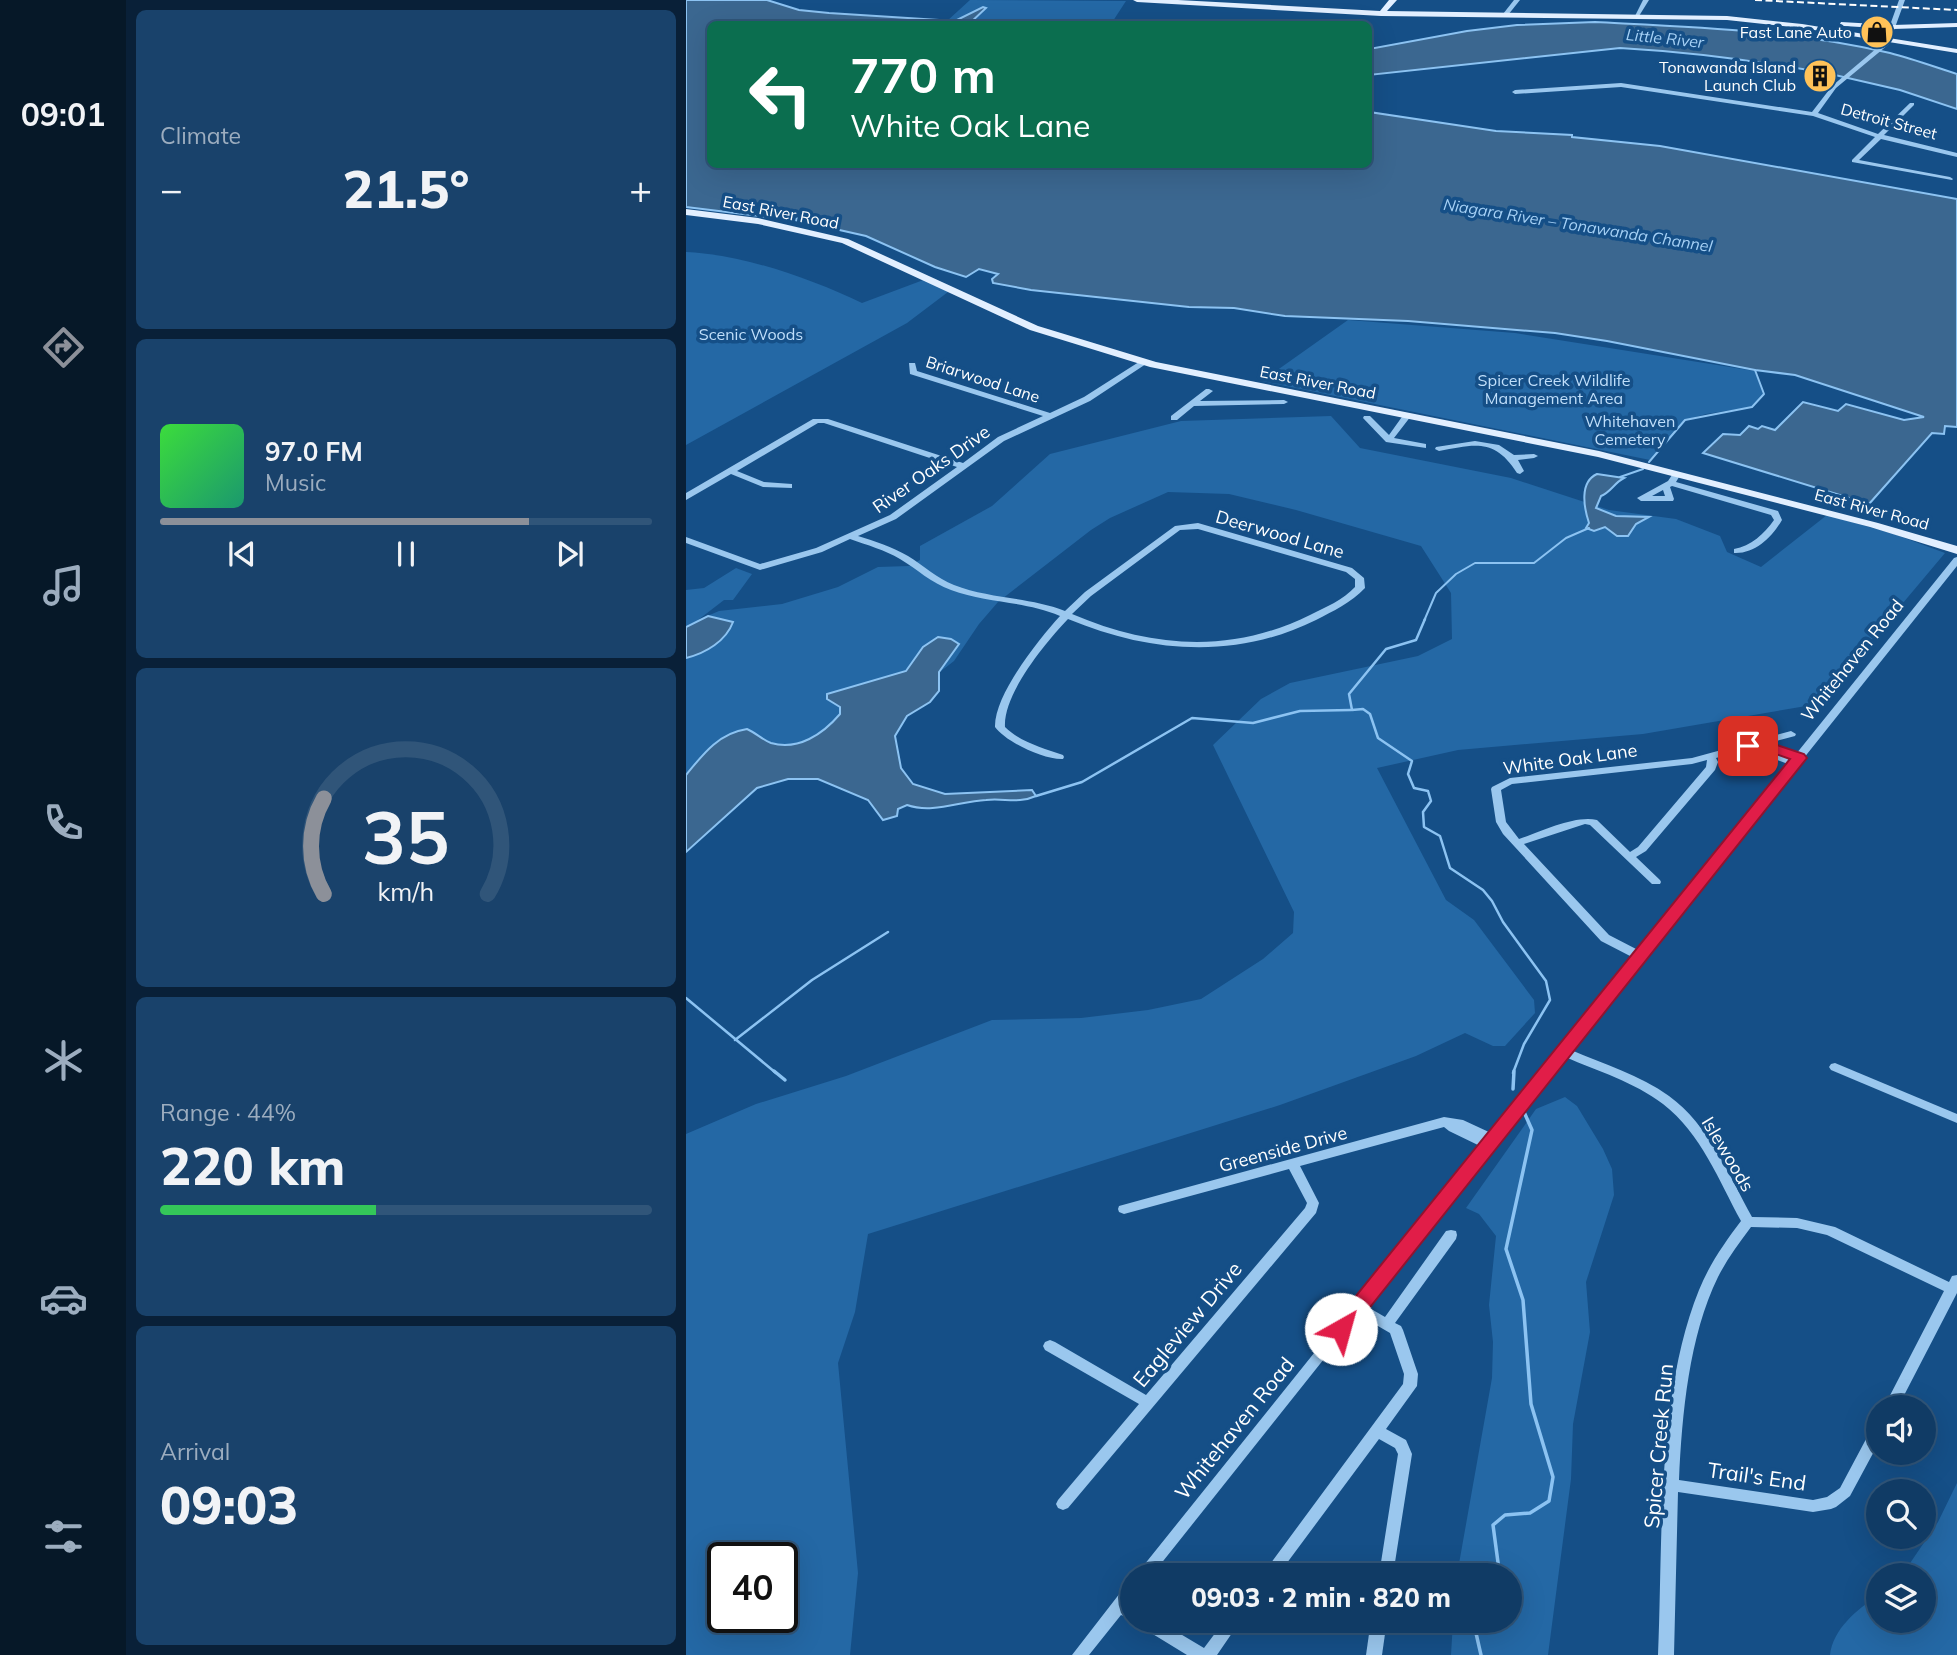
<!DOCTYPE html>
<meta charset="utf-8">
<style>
:root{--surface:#103b65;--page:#19426b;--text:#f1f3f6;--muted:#9cadbf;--line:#305579;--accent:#8c9099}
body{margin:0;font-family:Mulish,sans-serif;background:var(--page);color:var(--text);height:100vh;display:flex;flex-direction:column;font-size:26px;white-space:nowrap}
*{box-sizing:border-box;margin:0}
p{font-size:23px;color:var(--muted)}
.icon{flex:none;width:38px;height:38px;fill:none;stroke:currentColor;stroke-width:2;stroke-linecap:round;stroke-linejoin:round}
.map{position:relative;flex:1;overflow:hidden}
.drawer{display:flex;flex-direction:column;gap:10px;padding:10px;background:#092038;width:560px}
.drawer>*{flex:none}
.guide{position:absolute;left:21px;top:21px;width:665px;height:147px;border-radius:10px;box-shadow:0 7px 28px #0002,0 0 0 2px var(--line);background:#0b6e4f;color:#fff;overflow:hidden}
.controls{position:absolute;left:1180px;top:1395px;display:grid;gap:14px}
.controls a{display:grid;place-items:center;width:70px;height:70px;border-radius:50%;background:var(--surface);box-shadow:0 7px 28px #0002,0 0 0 2px var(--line);font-size:35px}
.speed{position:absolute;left:21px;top:1542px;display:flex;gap:14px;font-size:35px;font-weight:700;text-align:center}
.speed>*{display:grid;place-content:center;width:91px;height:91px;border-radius:50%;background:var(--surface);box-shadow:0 7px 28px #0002,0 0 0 2px var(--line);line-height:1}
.speed .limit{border:4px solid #111;border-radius:10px;background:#fff;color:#111}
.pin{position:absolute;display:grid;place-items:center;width:60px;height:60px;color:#fff;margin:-30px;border-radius:14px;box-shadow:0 4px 10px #0006}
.me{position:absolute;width:77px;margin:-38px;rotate:38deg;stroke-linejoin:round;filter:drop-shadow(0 0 5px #0008)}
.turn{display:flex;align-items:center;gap:24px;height:147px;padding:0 28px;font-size:32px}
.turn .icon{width:91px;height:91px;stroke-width:2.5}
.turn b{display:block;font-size:49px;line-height:60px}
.big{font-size:52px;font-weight:800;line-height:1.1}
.drawer .card{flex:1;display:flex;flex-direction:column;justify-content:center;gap:10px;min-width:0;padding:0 24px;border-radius:10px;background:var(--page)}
.drawer .dial{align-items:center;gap:0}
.dial svg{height:182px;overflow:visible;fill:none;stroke:var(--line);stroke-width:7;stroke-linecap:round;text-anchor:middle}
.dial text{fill:var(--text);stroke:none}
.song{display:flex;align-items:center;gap:21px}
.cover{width:84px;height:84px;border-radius:10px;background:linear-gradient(135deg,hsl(120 70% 55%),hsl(160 70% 35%))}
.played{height:7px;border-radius:4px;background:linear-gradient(90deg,var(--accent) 75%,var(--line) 75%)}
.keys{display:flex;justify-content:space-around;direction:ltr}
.heat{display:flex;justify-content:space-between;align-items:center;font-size:38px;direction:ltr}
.charge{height:10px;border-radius:5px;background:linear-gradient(90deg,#34c759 44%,var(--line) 0)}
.trip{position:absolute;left:434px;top:1563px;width:402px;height:70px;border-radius:35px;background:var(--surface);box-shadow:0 7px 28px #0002,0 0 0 2px var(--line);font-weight:800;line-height:70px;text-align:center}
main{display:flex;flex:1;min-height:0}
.dock{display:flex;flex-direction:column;width:126px;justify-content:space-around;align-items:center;background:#061828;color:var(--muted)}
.dock .icon{width:49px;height:49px}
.dock .selected{color:var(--accent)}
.dock b{font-size:32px;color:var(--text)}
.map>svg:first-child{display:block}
.green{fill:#2468a5;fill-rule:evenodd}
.water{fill:#3b6790;stroke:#8cc3f2;stroke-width:2}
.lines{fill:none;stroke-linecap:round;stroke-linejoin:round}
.stream-far2{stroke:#8cc3f2;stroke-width:2}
.stream-far1{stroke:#8cc3f2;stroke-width:2.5}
.stream{stroke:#8cc3f2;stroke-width:3.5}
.minor{fill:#9ac7ee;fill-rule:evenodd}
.major{fill:#e2efff;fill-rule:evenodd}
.rail{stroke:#fff;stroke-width:2;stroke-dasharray:7 3.5;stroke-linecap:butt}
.route{fill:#e11d48;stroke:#92132f;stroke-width:2}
.labels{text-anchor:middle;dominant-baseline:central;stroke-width:7;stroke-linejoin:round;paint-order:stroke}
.far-poi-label{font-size:16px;fill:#fff;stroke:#154f87;text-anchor:end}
.far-water-label{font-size:16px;font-style:italic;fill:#a6d1f6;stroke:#154f87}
.far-street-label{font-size:16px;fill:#fff;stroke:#154f87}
.far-park-label{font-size:16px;fill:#c0dffb;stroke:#154f87}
.street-label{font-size:18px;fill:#fff;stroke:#154f87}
.near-street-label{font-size:21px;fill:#fff;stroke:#154f87}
</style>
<main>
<nav class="dock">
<b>09:01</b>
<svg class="icon selected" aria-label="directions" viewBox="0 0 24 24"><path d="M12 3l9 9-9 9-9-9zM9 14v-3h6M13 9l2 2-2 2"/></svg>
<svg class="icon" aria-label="music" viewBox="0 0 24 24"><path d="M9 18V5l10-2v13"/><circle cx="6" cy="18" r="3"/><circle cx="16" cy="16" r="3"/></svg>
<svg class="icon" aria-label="phone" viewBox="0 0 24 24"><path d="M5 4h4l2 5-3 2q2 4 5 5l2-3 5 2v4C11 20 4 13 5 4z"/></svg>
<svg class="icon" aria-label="climate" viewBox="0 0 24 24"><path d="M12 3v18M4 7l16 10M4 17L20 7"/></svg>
<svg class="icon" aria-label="car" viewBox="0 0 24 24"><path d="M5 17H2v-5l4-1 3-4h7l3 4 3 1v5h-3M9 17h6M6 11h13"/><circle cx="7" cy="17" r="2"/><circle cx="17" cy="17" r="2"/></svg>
<svg class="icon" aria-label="filters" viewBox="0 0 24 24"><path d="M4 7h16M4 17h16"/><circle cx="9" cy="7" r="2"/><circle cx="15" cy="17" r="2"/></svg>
</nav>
<section class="drawer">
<div class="card"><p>Climate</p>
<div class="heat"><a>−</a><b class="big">21.5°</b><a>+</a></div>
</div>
<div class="card">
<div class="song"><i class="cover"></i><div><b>97.0 FM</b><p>Music</p></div></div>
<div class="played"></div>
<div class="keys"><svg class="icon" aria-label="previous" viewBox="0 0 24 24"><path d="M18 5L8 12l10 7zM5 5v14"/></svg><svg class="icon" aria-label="pause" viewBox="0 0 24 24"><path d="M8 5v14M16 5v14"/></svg><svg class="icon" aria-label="next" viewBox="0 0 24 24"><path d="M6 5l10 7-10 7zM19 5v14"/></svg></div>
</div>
<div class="card dial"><svg viewBox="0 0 100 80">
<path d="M14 69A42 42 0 1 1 86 69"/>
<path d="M14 69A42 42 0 0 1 14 27" stroke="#8c9099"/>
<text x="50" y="56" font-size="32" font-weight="700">35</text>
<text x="50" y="72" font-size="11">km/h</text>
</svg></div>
<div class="card"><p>Range · 44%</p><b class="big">220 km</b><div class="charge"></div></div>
<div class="card"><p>Arrival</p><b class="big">09:03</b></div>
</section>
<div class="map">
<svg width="1271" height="1655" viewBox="0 0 1271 1655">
<rect width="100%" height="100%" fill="#154f87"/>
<g class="green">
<path d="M284,0L440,1L425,24H336L340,22L336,20L327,24H282L299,9C285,12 276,22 261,21Z"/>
<path d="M0,252C59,255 123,278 176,303L240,279L262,292L221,323L0,445Z"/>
<path d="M662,320L829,333L1069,371L1077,394L1066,407L1020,414L999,420L964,460L576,381Z"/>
<path d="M645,416L674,448L825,478L923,510L990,519L1034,536L1041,552L1075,567L1141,515L1208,534L1259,553L1132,704L957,734L772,750L691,768L760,900L788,920L848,1000L849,1013L819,1046H807L779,1033L730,1056L594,1105L182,1234L169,1312L152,1363L172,1573L164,1655H0V1134L70,1104L160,1076L306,1020L395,1018L462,1010L515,999L577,959L607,933L608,912L527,745L575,699L604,683L732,656L766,639L765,593L735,546L610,510L543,494L482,492L424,518L405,530L312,602L293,624L268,661L197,716L54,791L0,832V590L18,588L50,568L66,574L47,600H38L12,620L33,611L96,604L152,587L192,567L223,566L234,560V546L306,506L364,454L495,421ZM37,1558H96V1617H37Z"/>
<path d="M879,1097L891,1106L917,1149L926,1169L928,1195L900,1282L904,1332L887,1424L885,1479L862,1655H765L767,1621L824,1620V1575H771L806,1378L807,1342L803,1305L810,1236L793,1214L780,1208L850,1109Z"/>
<path d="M1271,1483V1655H1144C1147,1629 1171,1609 1192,1596V1620H1237V1575H1216L1252,1522Z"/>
</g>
<g class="water">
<path d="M0,0H81L113,10L143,13L269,21L297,7L300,8L283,24H24V164H682L683,112L810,131L886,135V137L974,146L1271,199V427L1259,426L1258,434L1246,433L1183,504L1017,453L1037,434L1054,435L1063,426L1072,429L1076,426L1089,430L1117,402L1152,411L1160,404L1218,420L1238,417L1109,375L1069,370L921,341L869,333L722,321L599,316L548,308L503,307L345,290L307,283L306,279L312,274L293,269L280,277L249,267L180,236L109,220L114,216L106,215L99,219L0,207Z"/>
<path d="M909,22C1007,27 1108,30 1204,53C1227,59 1249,67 1271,74V109L1214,90L1149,75L1141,77L1144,74C1074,61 1004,52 934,48L683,75V49L781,31L831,25Z"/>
<path d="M911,474L938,478C928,483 925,492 915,496L910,508L930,516L963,517L950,524L942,536H931L919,527L908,531L900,528L903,523C898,508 893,482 911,474Z"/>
<path d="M22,616L47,622C40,641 20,653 0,658V627Z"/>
<path d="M252,637L265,639L273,644L253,672V691L244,702L221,716L209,736L215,768L227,784L259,794L346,790L350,796C332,804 319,798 300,800C274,801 247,814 221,805L212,809L211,816L197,820L182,800L132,779H102L71,788L0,852V775C17,754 33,733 61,729C70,733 77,740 85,743C112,751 137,734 154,714V707L141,699V694L220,671L237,647Z"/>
</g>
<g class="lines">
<g class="stream-far2">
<path d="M963,462L999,420L1066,407L1078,394L1069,370"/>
<path d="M934,477L957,469"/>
<path d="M738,621L750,593L770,574L789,563H848L880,538L903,528"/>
</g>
<g class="stream-far1">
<path d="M739,619L730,640L700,649L663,694L666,710L677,709L684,714L692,738L726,761L722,774L728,788L742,791L745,801L737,812L738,827L754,836L764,868L797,890L806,901L817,922L860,981L864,1000L838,1044L827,1073"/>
<path d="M350,796L396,782L506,718L567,723L614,711L665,710"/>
<path d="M0,998L90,1073"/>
<path d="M49,1040L126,980L202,932"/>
</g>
<g class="stream">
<path d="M88,1071L99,1080"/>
<path d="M827,1089L828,1071"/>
<path d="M809,1575L813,1570L807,1525L819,1515L844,1513L863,1501L867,1477L845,1404L837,1300L820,1249L846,1130L838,1112"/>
<path d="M787,1620L795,1655"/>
</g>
<g class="minor">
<path d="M828,0H834L822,15H818L817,14Z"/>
<path d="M957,0H963L953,16H949Z"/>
<path d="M1213,0H1219L1203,44L1150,88L1132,113L1192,134L1224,103H1228V105L1198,135L1271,153V157L1195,139L1173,160L1264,177L1267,179L1266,180L1166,162V160L1189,137L1127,116L935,87L829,94L826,92L829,90L935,83L1126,112L1146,86L1198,42Z"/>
<path d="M456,360H459L463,362L404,401L318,441L210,519L172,536C189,541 206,547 222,556C238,566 251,578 268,585C304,599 343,597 379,611L399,592L489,526L512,523L666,568L678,578L679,588C665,603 647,611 630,620C549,660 464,653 382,619C360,642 317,694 319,727C334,742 357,748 377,755L378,757L377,759C358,760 320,742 309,727C308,695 353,639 374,616C339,601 300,603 265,590C245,583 231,569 214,559C199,550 181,545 164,539L136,552L74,570L0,543V537L74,564L130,548L204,515L271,467L138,423H132L51,471L78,482L106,484V488L77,487L45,474L0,500V493L127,419H142L277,463L312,437L357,416L224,374L223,363H229L231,371L364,413L398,397ZM512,529L660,572L669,579V587C657,600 640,607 624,615C545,654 466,648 386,614L405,596L494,530Z"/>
<path d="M520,389H523L527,391L514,401L598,400L602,402L598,404L508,406L491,420H485V416Z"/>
<path d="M718,414H721L725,416L708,438L740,444V448L700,442L677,418L678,416H684L703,435Z"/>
<path d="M789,441L813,445L828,455L848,454L852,456L848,458L832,460L838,471L834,474L831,473C809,438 789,444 753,451L749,449L750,447Z"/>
<path d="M989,474L993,477L990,482L1092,511L1096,520C1086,537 1069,554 1048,553V549C1065,546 1078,534 1088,520L1085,515L986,486L984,487L988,499L987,501H955L951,498L982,481L986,475ZM977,490L979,496H966Z"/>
<path d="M1271,557V566L885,1050C918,1064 954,1075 983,1096C1023,1125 1043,1175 1066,1217L1111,1218L1149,1227L1263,1282L1266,1276L1271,1275V1293L1212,1407H1198L1258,1291L1141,1235L1111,1228L1065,1227C1053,1243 1041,1259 1032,1277C1003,1336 996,1414 993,1480L1127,1500L1141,1497L1154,1488L1187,1426L1192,1424V1444L1164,1496L1150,1507L1145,1509L1127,1512L992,1492L988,1655H972C977,1541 970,1396 1013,1290C1023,1265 1039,1242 1055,1221C1033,1181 1015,1133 977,1104C948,1082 912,1071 879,1057L680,1306L699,1317L760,1231L765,1230L770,1231L771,1235L770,1239L709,1323L715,1326L717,1330L732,1374L731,1386L700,1429L720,1440L726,1454L707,1575H693L712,1454L709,1448L693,1439L592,1575H576L717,1384L718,1374L704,1333L673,1315L466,1575H450L794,1146L763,1131L758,1127L614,1166L633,1203L630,1213L382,1508L377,1510L372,1508L370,1504L372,1500L453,1404L359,1350L357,1346L359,1342L364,1340L369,1342L460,1395L619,1208L621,1203L603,1169L438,1214L433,1212L432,1209L433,1206L758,1117L777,1120L805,1133L946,957L915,941L817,834L810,822L805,789L806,787L824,778L1006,758L1105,731L1110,734L1109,736L1072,746L1106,759L1268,558ZM1061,749L1102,764L952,950L923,935L838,844L899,824L904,825L966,884H974L975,882L974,880L950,857L960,851L1029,770L1032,762L1030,758ZM1021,760L1020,767L952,847L944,852L911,820C888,815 855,832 833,839L820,822L815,790L826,784L1006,764Z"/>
<path d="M1149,1063L1271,1114V1123L1145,1070L1143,1067L1145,1064Z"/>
<path d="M446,1582V1600L443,1604L446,1606L447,1620L435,1615L403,1655H386L441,1584Z"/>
<path d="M450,1620H471L518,1648L539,1620H555L531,1655H501L452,1625Z"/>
<path d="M685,1620H701L696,1655H680Z"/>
</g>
<g class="major">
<path d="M447,0H492L694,11L703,0H711L701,11L1041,16L1116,24L1271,49V53L1116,28L1041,20L695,16L451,2Z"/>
<path d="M1155,22L1207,25L1271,23V27L1207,29L1158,26L1154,24Z"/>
<path d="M0,209L72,218L162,239L352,326L470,362L913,451L1192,523L1271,546V554L1184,527L912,457L464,367L344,330L156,243L72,224L0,215Z"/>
</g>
<path class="rail" d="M1069,0L1271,10"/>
</g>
<path class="route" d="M1073,739L1118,754L1121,758L662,1335L655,1337L648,1335L645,1329L648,1323L1104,759L1073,748L1062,751L1055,746L1057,743Z"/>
<defs>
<symbol id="shop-disc" viewBox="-11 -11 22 22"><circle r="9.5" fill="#ffc258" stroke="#154f87"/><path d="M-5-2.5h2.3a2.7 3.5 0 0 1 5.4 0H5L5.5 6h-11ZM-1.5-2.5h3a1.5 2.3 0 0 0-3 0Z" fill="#111"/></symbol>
<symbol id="building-disc" viewBox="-11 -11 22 22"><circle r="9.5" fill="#ffc258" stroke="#154f87"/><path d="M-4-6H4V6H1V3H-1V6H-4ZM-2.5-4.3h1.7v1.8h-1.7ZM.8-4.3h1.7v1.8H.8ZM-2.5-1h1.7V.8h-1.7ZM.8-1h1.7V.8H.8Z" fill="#111"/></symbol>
</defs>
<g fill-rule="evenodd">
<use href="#shop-disc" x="1172" y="13" width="38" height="38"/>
<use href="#building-disc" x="1115" y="57" width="38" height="38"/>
</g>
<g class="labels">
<g class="far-poi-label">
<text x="1166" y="32">Fast Lane Auto</text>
<text x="1110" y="67">Tonawanda Island<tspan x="1110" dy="18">Launch Club</tspan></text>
</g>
<g class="far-water-label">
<text transform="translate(979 38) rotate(6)">Little River</text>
<text transform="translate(892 225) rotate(9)">Niagara River – Tonawanda Channel</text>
</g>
<g class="far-street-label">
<text transform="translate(1203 121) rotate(15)">Detroit Street</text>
<text transform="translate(95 212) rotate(11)">East River Road</text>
<text transform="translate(297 379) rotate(18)">Briarwood Lane</text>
<text transform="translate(632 382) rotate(11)">East River Road</text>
<text transform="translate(1186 509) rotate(15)">East River Road</text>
</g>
<g class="far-park-label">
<text x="65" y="334">Scenic Woods</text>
<text x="868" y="380">Spicer Creek Wildlife<tspan x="868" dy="18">Management Area</tspan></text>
<text x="944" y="421">Whitehaven<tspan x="944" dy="18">Cemetery</tspan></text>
</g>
<g class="street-label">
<text transform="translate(245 469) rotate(-35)">River Oaks Drive</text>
<text transform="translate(594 534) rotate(16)">Deerwood Lane</text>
<text transform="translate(1166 660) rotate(-51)">Whitehaven Road</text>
<text transform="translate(884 759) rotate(-8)">White Oak Lane</text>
<text transform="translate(597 1149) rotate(-15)">Greenside Drive</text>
<text transform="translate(1042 1154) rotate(59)">Islewoods</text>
</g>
<g class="near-street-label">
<text transform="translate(501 1324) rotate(-50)">Eagleview Drive</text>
<text transform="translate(548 1428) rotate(-51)">Whitehaven Road</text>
<text transform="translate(972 1446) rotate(-85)">Spicer Creek Run</text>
<text transform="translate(1071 1476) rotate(8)">Trail's End</text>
</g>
</g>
</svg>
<div class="controls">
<a><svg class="icon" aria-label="sound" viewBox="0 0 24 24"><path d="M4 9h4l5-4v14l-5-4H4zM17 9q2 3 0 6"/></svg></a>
<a><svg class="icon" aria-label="search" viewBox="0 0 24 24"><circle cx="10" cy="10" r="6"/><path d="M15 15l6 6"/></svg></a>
<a><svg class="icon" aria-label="layers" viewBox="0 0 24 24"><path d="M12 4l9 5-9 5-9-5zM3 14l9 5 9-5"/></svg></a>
</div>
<div class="speed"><div class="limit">40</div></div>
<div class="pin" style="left:1062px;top:746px;background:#d93025"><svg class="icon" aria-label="arrive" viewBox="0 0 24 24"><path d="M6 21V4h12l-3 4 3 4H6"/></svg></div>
<svg class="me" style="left:655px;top:1329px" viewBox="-20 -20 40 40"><circle r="19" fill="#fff"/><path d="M0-13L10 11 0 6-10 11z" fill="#e11d48"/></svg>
<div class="trip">09:03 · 2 min · 820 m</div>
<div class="guide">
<div class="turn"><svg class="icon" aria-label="left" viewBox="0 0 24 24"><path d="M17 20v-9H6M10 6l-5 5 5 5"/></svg><div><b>770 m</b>White Oak Lane</div></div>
</div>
</div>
</main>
